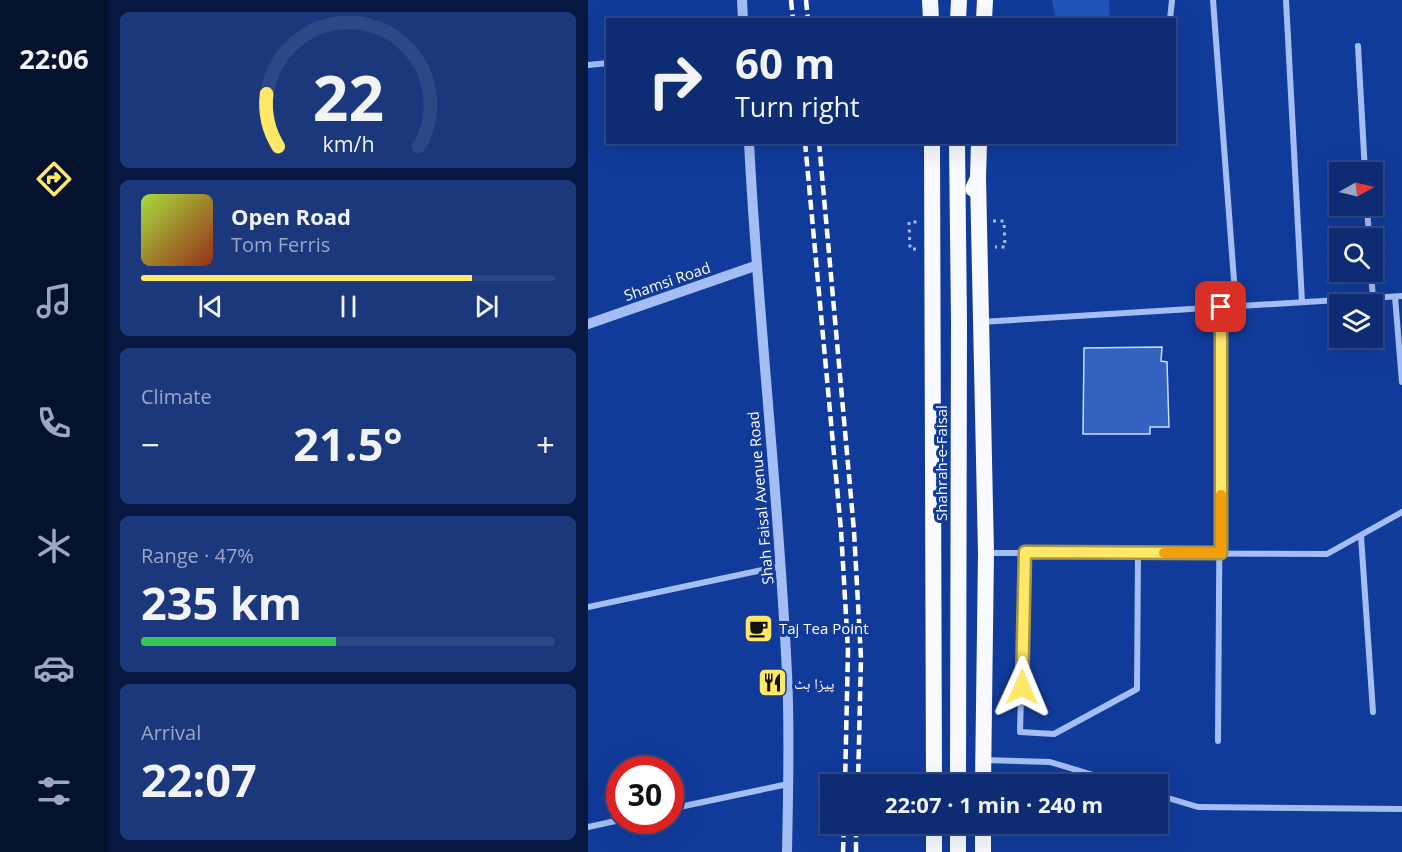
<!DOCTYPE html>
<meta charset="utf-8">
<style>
:root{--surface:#0d2c74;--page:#1b387c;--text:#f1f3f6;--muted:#9aa7c5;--line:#2d4886;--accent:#ffe768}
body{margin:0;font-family:"Open Sans","Noto Naskh Arabic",sans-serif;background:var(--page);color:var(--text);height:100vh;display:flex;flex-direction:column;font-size:22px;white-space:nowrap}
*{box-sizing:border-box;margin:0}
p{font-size:20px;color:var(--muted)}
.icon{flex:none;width:33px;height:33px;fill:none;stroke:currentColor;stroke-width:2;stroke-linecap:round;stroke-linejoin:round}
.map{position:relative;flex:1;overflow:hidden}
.panel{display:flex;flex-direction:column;gap:12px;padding:12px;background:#071840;width:480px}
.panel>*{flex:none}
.top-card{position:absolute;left:18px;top:18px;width:570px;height:126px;border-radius:0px;box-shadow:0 6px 24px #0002,0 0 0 2px var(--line);background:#0d2c74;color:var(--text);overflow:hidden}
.needle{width:39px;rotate:82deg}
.controls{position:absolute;left:741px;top:162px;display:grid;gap:12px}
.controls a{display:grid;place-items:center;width:54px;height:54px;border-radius:0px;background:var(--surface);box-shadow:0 6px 24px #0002,0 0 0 2px var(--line);font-size:30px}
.speed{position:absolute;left:18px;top:756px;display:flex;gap:12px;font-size:30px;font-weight:700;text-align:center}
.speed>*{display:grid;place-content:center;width:78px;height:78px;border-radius:50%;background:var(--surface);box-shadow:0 6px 24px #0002,0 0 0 2px var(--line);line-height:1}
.speed .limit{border:9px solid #d22;background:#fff;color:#111}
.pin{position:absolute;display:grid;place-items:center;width:51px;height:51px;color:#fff;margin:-26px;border-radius:12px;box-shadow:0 3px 9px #0006}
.me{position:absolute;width:66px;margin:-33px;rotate:1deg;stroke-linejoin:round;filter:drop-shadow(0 0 4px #0008)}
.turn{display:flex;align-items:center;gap:21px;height:126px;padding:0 30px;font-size:27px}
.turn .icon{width:78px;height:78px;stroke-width:2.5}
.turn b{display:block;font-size:42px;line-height:51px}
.big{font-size:45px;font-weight:700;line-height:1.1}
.panel .card{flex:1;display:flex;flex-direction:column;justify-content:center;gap:9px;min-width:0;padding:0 21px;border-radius:9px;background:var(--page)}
.panel .dial{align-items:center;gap:0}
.dial svg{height:156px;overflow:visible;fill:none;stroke:var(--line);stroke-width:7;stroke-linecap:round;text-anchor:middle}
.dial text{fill:var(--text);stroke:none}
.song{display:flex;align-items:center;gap:18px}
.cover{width:72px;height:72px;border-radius:9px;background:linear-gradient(135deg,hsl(80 70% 55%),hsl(10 70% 35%))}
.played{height:6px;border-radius:3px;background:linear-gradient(90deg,var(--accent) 80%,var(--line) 80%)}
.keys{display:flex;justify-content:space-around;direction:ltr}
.heat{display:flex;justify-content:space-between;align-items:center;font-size:33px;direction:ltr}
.charge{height:9px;border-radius:4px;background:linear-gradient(90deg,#34c759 47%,var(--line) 0)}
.trip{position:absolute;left:232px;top:774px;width:348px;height:60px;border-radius:0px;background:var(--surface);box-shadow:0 6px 24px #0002,0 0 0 2px var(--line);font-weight:700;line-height:60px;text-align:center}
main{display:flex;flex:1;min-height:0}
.tab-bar{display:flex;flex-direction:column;width:108px;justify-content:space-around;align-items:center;background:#05122e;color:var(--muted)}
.tab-bar .icon{width:42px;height:42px}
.tab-bar .on{color:var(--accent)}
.tab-bar b{font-size:27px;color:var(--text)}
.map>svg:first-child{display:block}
.green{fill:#2354ba}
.building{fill:#3462c1;stroke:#cdddfe;stroke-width:1.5}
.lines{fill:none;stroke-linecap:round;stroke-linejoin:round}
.path{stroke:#a4bef4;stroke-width:3;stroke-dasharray:3 4.5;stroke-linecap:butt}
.minor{stroke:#a4bef4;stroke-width:6}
.tertiary{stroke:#a4bef4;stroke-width:10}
.trunk{stroke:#f8faff;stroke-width:16}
.rail{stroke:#fff;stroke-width:4.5;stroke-dasharray:10 4.5;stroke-linecap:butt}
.route-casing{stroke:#a69644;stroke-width:15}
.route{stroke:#ffe768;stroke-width:10}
.slow{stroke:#f59e0b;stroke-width:10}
.labels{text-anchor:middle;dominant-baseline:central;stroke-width:6;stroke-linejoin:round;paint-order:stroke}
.street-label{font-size:15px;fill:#fff;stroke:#113b9b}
.poi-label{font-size:15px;fill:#fff;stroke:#113b9b;text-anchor:start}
</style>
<main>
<nav class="tab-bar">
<b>22:06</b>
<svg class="icon on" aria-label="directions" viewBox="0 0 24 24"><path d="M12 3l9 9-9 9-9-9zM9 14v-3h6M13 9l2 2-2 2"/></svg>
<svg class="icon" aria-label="music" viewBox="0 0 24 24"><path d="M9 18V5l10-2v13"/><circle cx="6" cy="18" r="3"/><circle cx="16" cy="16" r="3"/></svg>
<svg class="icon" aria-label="phone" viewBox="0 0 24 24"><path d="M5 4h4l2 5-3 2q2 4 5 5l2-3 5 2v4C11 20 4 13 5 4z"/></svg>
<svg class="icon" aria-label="climate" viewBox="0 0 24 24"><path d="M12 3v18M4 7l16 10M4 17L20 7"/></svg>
<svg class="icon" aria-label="car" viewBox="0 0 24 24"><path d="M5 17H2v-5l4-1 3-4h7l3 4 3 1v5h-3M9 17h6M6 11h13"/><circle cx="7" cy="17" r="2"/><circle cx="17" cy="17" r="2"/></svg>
<svg class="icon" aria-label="filters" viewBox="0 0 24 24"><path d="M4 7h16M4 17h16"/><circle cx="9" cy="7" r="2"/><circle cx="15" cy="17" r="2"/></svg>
</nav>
<section class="panel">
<div class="card dial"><svg viewBox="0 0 100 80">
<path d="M14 69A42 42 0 1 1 86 69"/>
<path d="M14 69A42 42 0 0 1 8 42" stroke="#ffe768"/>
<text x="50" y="56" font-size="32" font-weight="700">22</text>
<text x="50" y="72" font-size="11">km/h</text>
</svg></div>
<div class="card">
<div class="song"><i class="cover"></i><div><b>Open Road</b><p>Tom Ferris</p></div></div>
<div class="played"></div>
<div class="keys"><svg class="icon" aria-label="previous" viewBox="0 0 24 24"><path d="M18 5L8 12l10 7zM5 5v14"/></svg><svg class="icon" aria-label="pause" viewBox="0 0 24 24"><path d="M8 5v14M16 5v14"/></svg><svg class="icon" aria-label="next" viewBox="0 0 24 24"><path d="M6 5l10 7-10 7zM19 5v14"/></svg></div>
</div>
<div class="card"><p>Climate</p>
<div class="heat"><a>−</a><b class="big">21.5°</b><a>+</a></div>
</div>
<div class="card"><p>Range · 47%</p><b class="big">235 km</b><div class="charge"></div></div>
<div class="card"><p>Arrival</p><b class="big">22:07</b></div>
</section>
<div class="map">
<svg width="814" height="852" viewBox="0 0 814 852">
<rect width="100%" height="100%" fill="#113b9b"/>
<path class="green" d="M464,0H521L522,19H468Z"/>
<path class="building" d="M574,347L573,361L579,362L581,427H562V434H495L496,348Z"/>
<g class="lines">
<g class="path">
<path d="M405,221H416L417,247H407"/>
<path d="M328,249H322L321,222H329"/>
</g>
<g class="minor">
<path d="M625,0L648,307"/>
<path d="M698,0L714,302"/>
<path d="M582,20L584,0"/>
<path d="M770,46L777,172"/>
<path d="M0,65L20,63"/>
<path d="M779,206L781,238"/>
<path d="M783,272L785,298"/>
<path d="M807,297L814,382"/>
<path d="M393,322L814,296"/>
<path d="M773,536L785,712"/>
<path d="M437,552L432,732L466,734L549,689L550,552"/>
<path d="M398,553L739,554L814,512"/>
<path d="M0,607L193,566"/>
<path d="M630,741L633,307"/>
<path d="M396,760L462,762L535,784"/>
<path d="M570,795L610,807L814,809"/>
<path d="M82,809L200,784"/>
<path d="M0,827L32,820"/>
</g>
<g class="tertiary">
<path d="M154,0L155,20"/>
<path d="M161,142C170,320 191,497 199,674C202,733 200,793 199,852"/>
<path d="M0,324L167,266"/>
</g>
<g class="trunk">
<path d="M342,0L343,20"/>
<path d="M370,20L371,0"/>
<path d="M396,20L397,0"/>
<path d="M344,142L346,784"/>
<path d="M369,142L371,321L370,784"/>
<path d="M390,178L398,553L395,784"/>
<path d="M385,189L390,178L391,142"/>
<path d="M395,824V852"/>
<path d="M346,852V824"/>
<path d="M370,852V824"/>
</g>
<g class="rail">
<path d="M203,0L205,20"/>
<path d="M218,0L220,20"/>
<path d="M217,142L253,530L260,650L257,784"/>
<path d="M231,142L266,531L273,658L270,784"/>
<path d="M255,852L256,824"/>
<path d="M268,852V824"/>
</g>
</g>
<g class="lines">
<defs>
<path id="route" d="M434,687L437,552L633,553V307"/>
</defs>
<use href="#route" class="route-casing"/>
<use href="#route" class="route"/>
<path class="slow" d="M576,553H633V495"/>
</g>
<defs>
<symbol id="cafe-square" viewBox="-11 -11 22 22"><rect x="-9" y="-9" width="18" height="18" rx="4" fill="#ffe768" stroke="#113b9b"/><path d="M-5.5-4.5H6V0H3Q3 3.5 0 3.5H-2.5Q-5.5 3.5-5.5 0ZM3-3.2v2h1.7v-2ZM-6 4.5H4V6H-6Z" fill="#111"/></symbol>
<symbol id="restaurant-square" viewBox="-11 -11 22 22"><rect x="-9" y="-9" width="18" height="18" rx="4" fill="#ffe768" stroke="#113b9b"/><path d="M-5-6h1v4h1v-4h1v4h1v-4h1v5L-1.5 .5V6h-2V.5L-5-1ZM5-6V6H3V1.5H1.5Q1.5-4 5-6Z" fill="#111"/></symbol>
</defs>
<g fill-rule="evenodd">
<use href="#cafe-square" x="154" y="612" width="33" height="33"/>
<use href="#restaurant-square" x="168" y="666" width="33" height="33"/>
</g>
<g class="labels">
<g class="street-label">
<text transform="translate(79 281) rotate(-19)">Shamsi Road</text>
<text transform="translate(353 463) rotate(-90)">Shahrah-e-Faisal</text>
<text transform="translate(172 498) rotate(-95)">Shah Faisal Avenue Road</text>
</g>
<g class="poi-label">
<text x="191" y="628">Taj Tea Point</text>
<text x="206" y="683">پیزا ہٹ</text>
</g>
</g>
</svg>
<div class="controls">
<a><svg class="needle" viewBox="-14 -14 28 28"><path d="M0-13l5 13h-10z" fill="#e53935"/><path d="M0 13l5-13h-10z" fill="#9aa7c5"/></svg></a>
<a><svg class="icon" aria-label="search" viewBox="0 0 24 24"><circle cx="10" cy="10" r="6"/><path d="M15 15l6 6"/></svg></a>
<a><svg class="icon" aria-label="layers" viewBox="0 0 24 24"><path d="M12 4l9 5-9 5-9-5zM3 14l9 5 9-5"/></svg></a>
</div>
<div class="speed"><div class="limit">30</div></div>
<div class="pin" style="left:633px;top:307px;background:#d93025"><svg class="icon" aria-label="arrive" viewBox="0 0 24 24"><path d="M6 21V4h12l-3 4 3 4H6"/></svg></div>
<svg class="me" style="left:434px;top:687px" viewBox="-20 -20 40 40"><path d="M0-17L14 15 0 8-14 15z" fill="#ffe768" stroke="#fff" stroke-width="4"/></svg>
<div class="trip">22:07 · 1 min · 240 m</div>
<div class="top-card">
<div class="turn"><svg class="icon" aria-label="right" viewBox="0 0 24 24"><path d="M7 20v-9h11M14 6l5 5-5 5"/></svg><div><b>60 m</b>Turn right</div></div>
</div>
</div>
</main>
